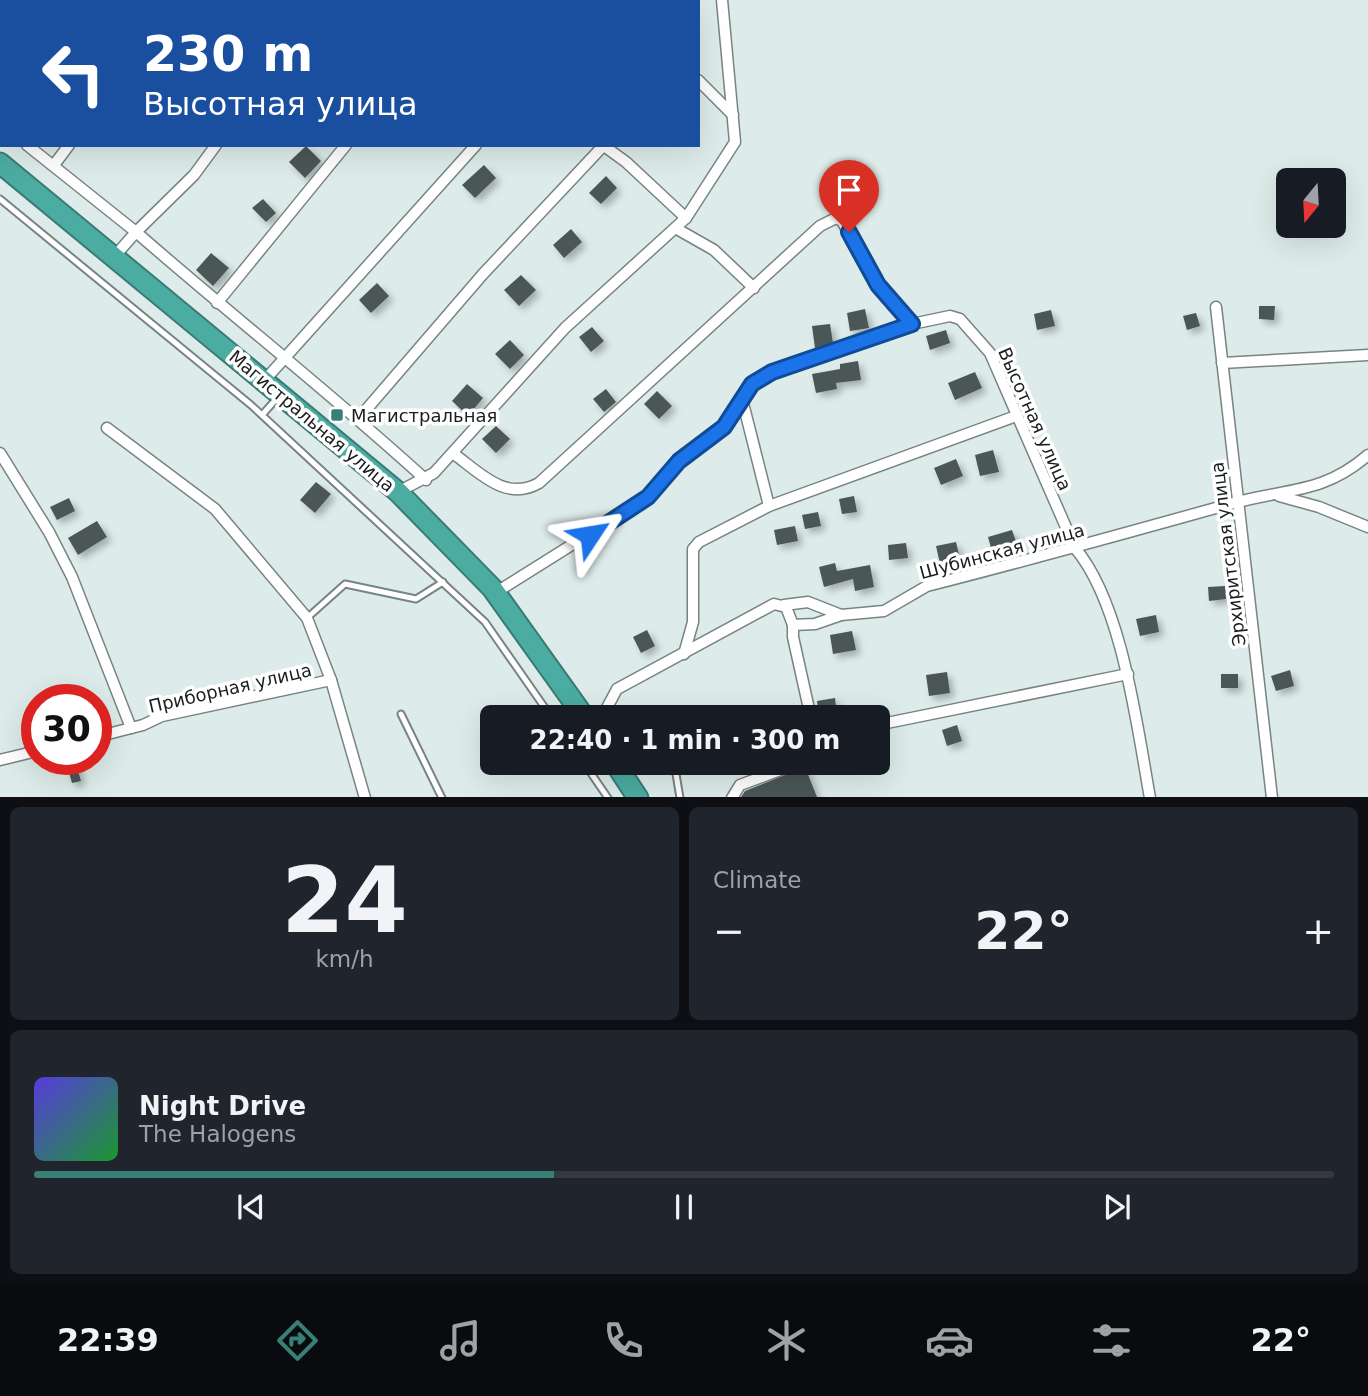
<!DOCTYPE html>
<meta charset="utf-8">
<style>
:root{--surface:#171b24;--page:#20242c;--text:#f1f3f6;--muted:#9ea1a6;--line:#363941;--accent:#387f77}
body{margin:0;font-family:"DejaVu Sans",sans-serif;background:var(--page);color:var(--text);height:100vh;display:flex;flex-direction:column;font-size:26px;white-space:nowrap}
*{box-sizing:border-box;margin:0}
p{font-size:23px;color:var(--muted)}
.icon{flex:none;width:38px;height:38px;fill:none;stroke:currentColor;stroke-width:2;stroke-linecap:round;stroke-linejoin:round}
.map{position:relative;height:797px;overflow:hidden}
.details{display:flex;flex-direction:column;gap:10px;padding:10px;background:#0d0f14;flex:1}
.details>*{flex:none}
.hud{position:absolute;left:0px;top:0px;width:700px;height:147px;box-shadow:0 7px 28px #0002;background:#1a4fa0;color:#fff;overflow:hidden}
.needle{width:46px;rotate:198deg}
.fabs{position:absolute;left:1276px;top:168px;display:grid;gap:14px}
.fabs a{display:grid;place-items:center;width:70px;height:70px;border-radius:10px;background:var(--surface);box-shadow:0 7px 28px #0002;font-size:35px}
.speed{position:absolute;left:21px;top:684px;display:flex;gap:14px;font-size:35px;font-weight:700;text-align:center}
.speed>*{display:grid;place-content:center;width:91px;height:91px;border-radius:50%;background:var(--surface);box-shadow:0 7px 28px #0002;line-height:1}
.speed .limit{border:10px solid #d22;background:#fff;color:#111}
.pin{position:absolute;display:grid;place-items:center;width:60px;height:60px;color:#fff;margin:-72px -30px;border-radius:50% 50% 50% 0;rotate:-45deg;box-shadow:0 0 7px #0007}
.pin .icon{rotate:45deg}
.me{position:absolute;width:77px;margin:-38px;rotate:57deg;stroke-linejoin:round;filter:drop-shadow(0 0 5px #0008)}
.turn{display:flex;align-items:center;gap:24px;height:147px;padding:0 28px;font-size:32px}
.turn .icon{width:91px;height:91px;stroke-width:2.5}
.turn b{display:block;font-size:49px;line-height:60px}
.big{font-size:52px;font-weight:600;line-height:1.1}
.details .widget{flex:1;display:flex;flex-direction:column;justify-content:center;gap:10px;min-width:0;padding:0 24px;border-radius:10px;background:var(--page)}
.details .dial{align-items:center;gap:0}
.dial b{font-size:91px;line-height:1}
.song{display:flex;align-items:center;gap:21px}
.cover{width:84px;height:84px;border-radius:10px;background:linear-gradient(135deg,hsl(250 70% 55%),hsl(130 70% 35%))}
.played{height:7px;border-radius:4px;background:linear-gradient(90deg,var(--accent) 40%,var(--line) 40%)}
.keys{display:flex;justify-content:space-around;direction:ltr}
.heat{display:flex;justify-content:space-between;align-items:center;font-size:38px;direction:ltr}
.details .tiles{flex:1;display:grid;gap:10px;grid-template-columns:1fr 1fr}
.widget:last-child{grid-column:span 2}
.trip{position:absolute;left:480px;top:705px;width:410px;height:70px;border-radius:10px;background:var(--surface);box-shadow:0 7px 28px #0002;font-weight:600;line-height:70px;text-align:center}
.menu{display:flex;height:112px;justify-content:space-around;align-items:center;background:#090b0e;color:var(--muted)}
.menu .icon{width:49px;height:49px}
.menu .selected{color:var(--accent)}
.menu b{font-size:32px;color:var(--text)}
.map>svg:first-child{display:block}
.building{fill:#4b5756;filter:url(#shadow)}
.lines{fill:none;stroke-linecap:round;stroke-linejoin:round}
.lane-casing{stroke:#778482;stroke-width:9}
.street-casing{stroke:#778482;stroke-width:13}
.highway-casing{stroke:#3a7b74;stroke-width:23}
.lane{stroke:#fff;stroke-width:5}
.street{stroke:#fff;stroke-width:10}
.highway{stroke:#4baca2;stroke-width:19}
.route-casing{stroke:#114b97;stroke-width:18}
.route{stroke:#1a73e8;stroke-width:12}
.poi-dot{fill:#387f77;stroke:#fff;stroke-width:2.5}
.labels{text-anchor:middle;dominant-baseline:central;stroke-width:7;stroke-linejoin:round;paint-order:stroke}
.poi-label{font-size:18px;fill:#1a1f1e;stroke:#fff;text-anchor:start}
.street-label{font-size:18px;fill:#1a1f1e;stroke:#fff}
</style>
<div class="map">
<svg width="1368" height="798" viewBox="0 0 1368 798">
<defs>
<filter id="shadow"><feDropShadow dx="4.5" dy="4.5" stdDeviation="3.5" flood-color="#0004"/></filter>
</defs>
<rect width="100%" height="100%" fill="#ddecea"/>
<g class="building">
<path d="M306,146L321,161L305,178L289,162Z"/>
<path d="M484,165L496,178L475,198L462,185Z"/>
<path d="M606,176L617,188L601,204L589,193Z"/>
<path d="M263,199L276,213L266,222L252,208Z"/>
<path d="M571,229L582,242L564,258L553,245Z"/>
<path d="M211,253L229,268L213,286L196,270Z"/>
<path d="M521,275L536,290L519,306L504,290Z"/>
<path d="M377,283L389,296L371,313L359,300Z"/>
<path d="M1259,306H1275L1274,320L1259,319Z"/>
<path d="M865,309L869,328L850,331L847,313Z"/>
<path d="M1051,310L1055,326L1037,330L1034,314Z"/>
<path d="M1196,313L1200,326L1187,330L1183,316Z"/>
<path d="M830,324L833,343L815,348L812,326Z"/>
<path d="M592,327L604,341L591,352L579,337Z"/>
<path d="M946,330L950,343L930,350L926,336Z"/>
<path d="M510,340L524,355L510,369L495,354Z"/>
<path d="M858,361L861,380L836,383L837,389L816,393L812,374L840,369V364Z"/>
<path d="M975,372L982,388L955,400L948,383Z"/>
<path d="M467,384L483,398L468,416L452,401Z"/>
<path d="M606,389L616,402L604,412L593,399Z"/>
<path d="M657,391L672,406L659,419L644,404Z"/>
<path d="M496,426L510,439L496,453L482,439Z"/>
<path d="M993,450L999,472L980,476L975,455Z"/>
<path d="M956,459L963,476L941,485L934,468Z"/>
<path d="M316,482L331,494L315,513L300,500Z"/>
<path d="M854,496L857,512L842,514L839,499Z"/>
<path d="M69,498L75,511L57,520L50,507Z"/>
<path d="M818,512L821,526L805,529L802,515Z"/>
<path d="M97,521L107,537L78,555L68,538Z"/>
<path d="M795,526L798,541L777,545L774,530Z"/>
<path d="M1012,530L1018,547L993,555L988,537Z"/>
<path d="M956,542L961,563L941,568L936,546Z"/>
<path d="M906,543L908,558L889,560L888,545Z"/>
<path d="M835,563L837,571L870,565L874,587L855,591L853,579L824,587L819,567Z"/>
<path d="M1225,586L1226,599L1209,601L1208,587Z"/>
<path d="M1156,615L1159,632L1140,636L1136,619Z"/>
<path d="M647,630L655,646L641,653L633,637Z"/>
<path d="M852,631L856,650L833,654L830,635Z"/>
<path d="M1290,670L1294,686L1276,691L1271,676Z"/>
<path d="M947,672L950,693L929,696L926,675Z"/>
<rect x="1221" y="674" width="17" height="14"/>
<path d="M835,698L837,715L819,717L817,701Z"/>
<path d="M957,725L962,741L947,746L942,730Z"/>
<path d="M75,760L81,781L72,783L66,762Z"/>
<path d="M805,767L817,797H741L745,791Z"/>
</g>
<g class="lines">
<defs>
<g id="lane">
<path d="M0,199L251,405L485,622L552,718"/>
<path d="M262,415L278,397"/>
<path d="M307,618L345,584L416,599L443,582"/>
<path d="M401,714L442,798"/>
<path d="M589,718H626"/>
<path d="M584,763L608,798"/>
<path d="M670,763L676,774L680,798"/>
</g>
<g id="street">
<path d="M37,2L38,0"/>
<path d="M0,58L2,56"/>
<path d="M698,80L733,115"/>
<path d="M0,125L2,126"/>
<path d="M27,145L136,232L194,175L216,145"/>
<path d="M604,146L626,162L686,218"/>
<path d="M54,165L69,145"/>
<path d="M677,229L714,250L754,288"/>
<path d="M114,257L136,232C232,316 332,394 426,480"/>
<path d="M217,303L346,145"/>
<path d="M1216,307L1272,798"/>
<path d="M1222,363L1368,355"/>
<path d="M264,381L476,145"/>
<path d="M359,418L483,274L604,145"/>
<path d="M107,428L215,509L307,618L331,680L365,798"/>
<path d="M0,453L49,532L72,577L131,728"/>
<path d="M454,454C480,473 506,502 539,483L820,226L836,218L842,221L878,285L912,324"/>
<path d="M398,492L434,473L565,328L686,218L735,142L722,0"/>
<path d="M1279,496L1319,507L1368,527"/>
<path d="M769,506L1016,416"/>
<path d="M495,593L648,497L679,461L724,427L742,399"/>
<path d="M784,605L808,602L841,615"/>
<path d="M793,625V637L811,718"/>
<path d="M684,654L693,622V549L699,542L769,506L742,399L752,384L772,372L912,324L950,316L960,319L990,353L1075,548C1122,603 1137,726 1150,798"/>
<path d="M602,717L617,689L774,604L786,607L793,625L815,624L841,615L884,611L927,586C1029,560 1130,532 1230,504C1285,488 1322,495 1368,455"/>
<path d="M877,725L1128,674"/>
<path d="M96,737L143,725L162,716L331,680"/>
<path d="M0,760L37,751"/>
<path d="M732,798L740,785L799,763"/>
</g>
<g id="highway">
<path d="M0,163L398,492L492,588L585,718"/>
<path d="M615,763L638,798"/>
</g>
</defs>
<use href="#lane" class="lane-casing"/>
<use href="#street" class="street-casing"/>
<use href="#highway" class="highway-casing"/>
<use href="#lane" class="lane"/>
<use href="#street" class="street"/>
<use href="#highway" class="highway"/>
</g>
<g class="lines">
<defs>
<path id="route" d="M590,535L648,497L679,461L724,427L752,384L772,372L912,324L878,285L849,232"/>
</defs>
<use href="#route" class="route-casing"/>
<use href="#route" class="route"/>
</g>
<rect class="poi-dot" x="330" y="408" width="14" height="14" rx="3.5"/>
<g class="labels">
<g class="poi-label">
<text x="351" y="415">Магистральная</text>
</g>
<g class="street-label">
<text transform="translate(1035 419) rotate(66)">Высотная улица</text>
<text transform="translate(312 421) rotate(40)">Магистральная улица</text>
<text transform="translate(1002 551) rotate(-15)">Шубинская улица</text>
<text transform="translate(1228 554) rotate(-97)">Эрхиритская улица</text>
<text transform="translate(230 688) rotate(-13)">Приборная улица</text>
</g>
</g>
</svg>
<div class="fabs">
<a><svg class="needle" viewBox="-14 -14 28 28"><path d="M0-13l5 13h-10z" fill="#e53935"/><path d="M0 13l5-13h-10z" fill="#9ea1a6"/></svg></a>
</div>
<div class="speed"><div class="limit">30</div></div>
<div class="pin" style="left:849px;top:232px;background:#d93025"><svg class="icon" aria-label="arrive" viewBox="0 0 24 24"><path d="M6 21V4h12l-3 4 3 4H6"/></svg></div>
<svg class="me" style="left:590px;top:535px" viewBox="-20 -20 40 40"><path d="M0-17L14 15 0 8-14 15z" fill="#1a73e8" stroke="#fff" stroke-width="4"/></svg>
<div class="trip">22:40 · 1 min · 300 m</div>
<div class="hud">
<div class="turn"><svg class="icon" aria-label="left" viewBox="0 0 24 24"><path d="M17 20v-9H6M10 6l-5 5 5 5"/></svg><div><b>230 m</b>Высотная улица</div></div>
</div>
</div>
<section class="details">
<div class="tiles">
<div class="widget dial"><b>24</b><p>km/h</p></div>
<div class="widget"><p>Climate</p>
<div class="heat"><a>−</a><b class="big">22°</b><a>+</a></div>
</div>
<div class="widget">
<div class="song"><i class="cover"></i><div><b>Night Drive</b><p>The Halogens</p></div></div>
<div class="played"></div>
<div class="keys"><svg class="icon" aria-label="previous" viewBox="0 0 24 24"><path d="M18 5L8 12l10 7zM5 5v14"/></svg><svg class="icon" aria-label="pause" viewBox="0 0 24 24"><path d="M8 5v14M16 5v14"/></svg><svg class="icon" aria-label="next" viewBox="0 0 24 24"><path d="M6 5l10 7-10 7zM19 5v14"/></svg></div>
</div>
</div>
</section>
<nav class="menu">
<b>22:39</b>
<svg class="icon selected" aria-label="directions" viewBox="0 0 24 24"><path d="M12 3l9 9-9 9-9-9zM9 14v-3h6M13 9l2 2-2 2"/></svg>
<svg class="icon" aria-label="music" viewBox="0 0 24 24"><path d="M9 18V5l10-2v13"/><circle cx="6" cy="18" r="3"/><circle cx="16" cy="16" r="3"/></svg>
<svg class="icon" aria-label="phone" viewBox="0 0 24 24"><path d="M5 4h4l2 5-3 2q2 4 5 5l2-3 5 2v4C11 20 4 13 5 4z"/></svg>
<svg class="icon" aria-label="climate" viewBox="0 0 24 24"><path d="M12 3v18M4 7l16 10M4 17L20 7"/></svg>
<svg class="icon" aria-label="car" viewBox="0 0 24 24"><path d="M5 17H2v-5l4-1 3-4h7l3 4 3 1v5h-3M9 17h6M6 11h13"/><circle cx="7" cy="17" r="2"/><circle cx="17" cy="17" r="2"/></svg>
<svg class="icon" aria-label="filters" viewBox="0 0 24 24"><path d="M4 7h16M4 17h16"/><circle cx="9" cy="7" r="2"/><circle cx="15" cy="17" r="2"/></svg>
<b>22°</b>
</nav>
